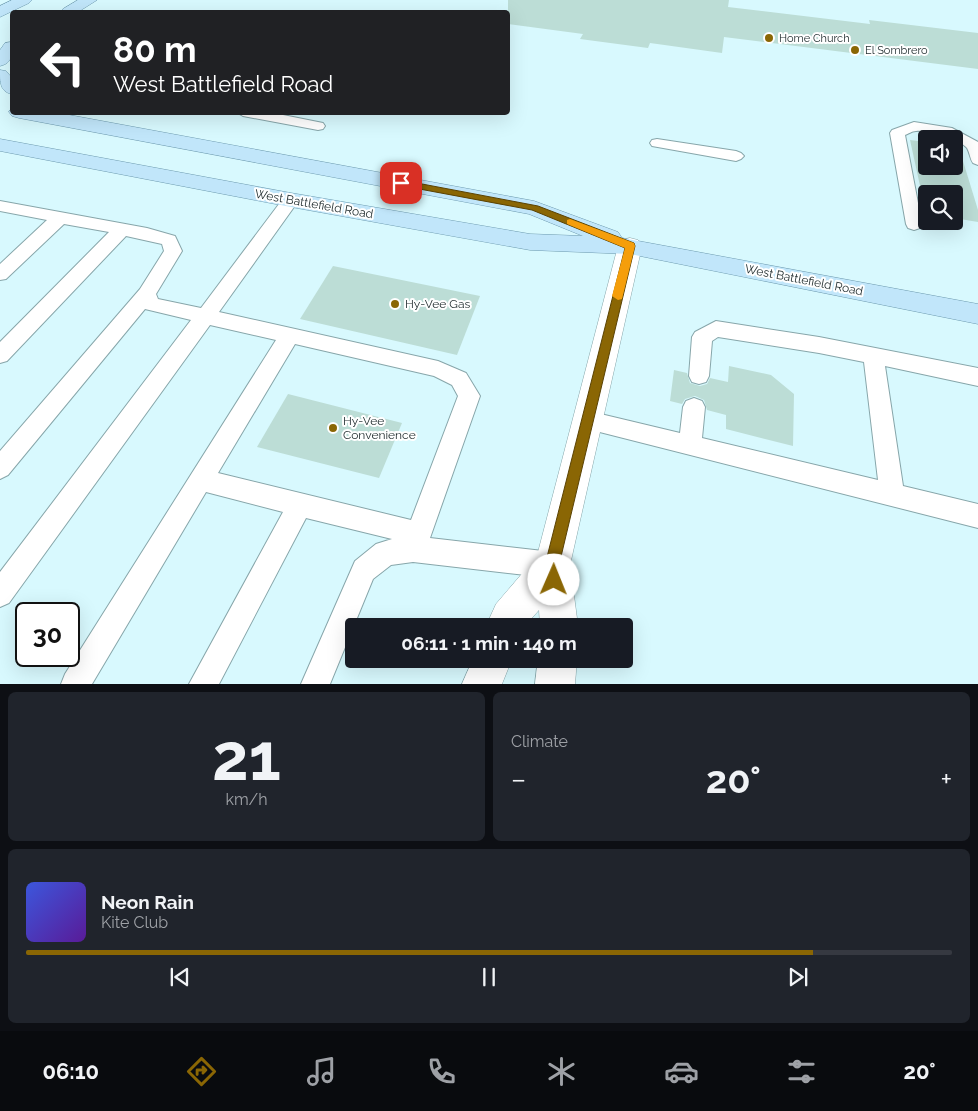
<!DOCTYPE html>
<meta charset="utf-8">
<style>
:root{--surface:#171b24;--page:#20242c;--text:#f1f3f6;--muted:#9ea1a6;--line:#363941;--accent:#8a6604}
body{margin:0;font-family:Raleway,sans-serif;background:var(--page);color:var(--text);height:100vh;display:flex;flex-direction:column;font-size:19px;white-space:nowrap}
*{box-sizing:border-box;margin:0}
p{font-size:16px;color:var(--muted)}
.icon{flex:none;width:28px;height:28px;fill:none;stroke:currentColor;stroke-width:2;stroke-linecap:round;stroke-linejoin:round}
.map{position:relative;height:684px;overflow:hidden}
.panel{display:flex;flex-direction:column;gap:8px;padding:8px;background:#0d0f14;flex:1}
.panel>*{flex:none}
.guide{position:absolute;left:10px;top:10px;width:500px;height:105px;border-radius:5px;box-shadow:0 5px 20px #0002;background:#202124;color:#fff;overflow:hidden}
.buttons{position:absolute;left:918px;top:130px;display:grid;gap:10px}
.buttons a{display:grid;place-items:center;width:45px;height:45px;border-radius:5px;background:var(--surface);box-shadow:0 5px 20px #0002;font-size:25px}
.speed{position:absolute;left:15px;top:602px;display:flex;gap:10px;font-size:25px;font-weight:700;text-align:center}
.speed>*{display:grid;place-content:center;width:65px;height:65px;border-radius:50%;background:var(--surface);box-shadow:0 5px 20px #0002;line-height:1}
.speed .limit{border:2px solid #111;border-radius:8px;background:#fff;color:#111}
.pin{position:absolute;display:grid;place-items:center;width:42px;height:42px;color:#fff;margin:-21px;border-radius:10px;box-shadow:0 2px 8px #0006}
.me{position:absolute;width:55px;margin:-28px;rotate:1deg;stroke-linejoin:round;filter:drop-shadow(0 0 4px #0008)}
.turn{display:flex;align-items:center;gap:18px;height:105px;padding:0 20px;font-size:22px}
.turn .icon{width:65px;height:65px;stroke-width:2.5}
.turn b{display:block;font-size:35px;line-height:42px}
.big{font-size:38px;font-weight:700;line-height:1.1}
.panel .widget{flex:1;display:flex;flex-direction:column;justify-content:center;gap:8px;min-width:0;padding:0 18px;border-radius:8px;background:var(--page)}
.panel .dial{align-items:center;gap:0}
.dial b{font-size:65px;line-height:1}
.song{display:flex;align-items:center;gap:15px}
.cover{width:60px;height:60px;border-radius:8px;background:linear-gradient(135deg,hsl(230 70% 55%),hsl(270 70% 35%))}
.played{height:5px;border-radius:2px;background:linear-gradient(90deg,var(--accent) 85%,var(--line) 85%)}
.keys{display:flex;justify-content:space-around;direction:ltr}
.heat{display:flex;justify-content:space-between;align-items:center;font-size:28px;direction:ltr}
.panel .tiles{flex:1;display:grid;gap:8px;grid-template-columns:1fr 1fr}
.widget:last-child{grid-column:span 2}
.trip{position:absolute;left:345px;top:618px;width:288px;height:50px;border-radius:5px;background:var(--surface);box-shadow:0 5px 20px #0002;font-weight:700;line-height:50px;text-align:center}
.dock{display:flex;height:80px;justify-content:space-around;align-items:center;background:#090b0e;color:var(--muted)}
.dock .icon{width:35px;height:35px}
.dock .on{color:var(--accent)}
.dock b{font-size:22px;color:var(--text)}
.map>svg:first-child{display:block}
.building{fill:#bcddd6}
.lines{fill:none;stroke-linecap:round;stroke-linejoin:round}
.service-casing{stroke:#87a6aa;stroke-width:2}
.minor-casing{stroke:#87a6aa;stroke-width:1}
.primary-casing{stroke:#6d9aaf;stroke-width:1}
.service{fill:#fff;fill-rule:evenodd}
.minor{fill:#fff;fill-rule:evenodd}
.primary{fill:#c1e6fa;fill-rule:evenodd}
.route{fill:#8a6604;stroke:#5a4203}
.slow{fill:#f59e0b}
.poi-dot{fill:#8a6604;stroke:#fff;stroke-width:2}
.labels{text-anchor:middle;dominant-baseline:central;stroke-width:4;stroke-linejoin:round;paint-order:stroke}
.far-poi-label{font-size:11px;fill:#1e2a2c;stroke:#fff;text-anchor:start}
.street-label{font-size:12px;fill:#1e2a2c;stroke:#fff}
.poi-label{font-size:12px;fill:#1e2a2c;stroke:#fff;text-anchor:start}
</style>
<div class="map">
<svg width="978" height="684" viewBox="0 0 978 684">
<rect width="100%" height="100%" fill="#d8f9fe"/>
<g class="building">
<path d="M508,0H729L728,7L870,24L869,20L978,33V69L724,37L722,53L650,43L648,48L580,39L583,34L508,24Z"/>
<path d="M910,140L926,142V166H954V147L959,148L978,210V222L954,218V194H926V213Z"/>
<path d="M333,266L480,296L457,355L300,319Z"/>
<path d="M729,366L771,375L794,394L793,446L726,429V415L707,410L704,400L695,396L685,399L682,404L670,401L674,370L687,373L690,383L700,386L707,384L710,378L728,382Z"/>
<path d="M288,394L402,423L379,478L257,447Z"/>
</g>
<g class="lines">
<defs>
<g id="service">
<path d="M236,112H268L323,123L325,126L323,129L318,130L243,116Z"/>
<path d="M914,122L952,128L978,142V165L973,163C970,159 970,153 967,148C960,139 928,129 916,131C912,131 908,134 905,135L922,224L920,228L914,230L908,228L906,224L890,133L892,130Z"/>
<path d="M657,139L736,151L741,153L744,156L741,159L736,161L652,146L650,143L652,140Z"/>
<path d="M291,195L297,196L299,200L219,312L438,361L466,373L480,396L430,538L552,552L561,556L565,565L561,574L552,578L413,562L391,565L373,579L330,684H301L355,561L376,544L392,539L306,518L219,684H189L283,512L206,492L92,684H61L65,674L276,340L210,325L9,603L0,607V572L191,320L145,309L8,475L0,479V451L140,289L164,251L162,244L126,236L7,361L0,363V342L109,232L64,224L6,279L0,280V264L47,220L0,211V201L147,228L175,236L182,251L156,294L158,299L201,308L285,196ZM295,344L434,376L452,385L458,396L411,520L218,473Z"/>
<path d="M716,321L819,337L978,368V386L885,366L903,486L978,504V528L580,427L577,420L580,413L588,411L680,433L683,407L686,401L694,398L702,401L705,407L702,438L878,480L864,362L819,353L718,337L712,341L709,376L706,382L699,384L692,382L689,376L692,337L695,332Z"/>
</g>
<g id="minor">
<path d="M630,238L638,240L642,246L570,565L578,626H540L539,610L525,626H486L496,604L537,556L618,246L622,240Z"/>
<path d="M473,659H512L502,684H462Z"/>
<path d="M538,659H577L575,684H535Z"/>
</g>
<g id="primary">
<path d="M12,0H32L29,3L0,17V6Z"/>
<path d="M78,0H97L78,12H61L63,9Z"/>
<path d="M12,42C12,54 13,63 0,66V50L5,43Z"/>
<path d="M0,70L6,71L12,78V94C0,92 0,82 0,70Z"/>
<path d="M12,108V112H53L534,201L618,232L622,238L978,304V324L630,254L530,250L291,207L0,151V139L291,193L530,234L583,236L529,214L19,118L12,116L9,112Z"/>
</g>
</defs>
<use href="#service" class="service-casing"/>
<use href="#minor" class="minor-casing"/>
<use href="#primary" class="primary-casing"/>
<use href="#service" class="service"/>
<use href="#minor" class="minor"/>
<use href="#primary" class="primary"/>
</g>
<path class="route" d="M401,180L538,206L634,243L635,246L559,565L561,580L559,586L554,588L549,586L545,565L625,248L532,210L398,185V181Z"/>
<path class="slow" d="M570,219L634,243L635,246L622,299L618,300L612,296L625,248L567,224V220Z"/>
<g class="poi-dot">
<circle cx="769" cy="38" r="5"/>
<circle cx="855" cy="50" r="5"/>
<circle cx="395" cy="304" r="5"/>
<circle cx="333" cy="428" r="5"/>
</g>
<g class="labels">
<g class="far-poi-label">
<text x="779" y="38">Home Church</text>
<text x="865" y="50">El Sombrero</text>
</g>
<g class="street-label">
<text transform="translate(314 204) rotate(10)">West Battlefield Road</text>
<text transform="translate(804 280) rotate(11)">West Battlefield Road</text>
</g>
<g class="poi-label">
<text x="405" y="304">Hy-Vee Gas</text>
<text x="343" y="421">Hy-Vee<tspan x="343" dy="14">Convenience</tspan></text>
</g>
</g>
</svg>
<div class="buttons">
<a><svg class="icon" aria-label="sound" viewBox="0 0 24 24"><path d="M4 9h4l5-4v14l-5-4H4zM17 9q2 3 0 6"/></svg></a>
<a><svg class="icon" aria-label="search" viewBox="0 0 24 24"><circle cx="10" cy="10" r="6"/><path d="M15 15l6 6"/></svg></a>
</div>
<div class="speed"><div class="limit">30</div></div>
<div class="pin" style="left:401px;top:183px;background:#d93025"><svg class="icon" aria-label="arrive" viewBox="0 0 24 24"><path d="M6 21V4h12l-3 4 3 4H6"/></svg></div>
<svg class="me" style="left:554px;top:580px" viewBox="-20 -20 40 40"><circle r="19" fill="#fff"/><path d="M0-13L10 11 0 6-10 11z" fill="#8a6604"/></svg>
<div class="trip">06:11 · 1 min · 140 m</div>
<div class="guide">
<div class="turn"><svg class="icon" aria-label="left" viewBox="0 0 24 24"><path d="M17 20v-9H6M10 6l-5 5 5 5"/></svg><div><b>80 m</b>West Battlefield Road</div></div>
</div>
</div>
<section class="panel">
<div class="tiles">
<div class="widget dial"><b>21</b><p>km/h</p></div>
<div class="widget"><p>Climate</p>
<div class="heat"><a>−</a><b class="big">20°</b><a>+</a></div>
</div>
<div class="widget">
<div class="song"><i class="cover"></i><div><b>Neon Rain</b><p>Kite Club</p></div></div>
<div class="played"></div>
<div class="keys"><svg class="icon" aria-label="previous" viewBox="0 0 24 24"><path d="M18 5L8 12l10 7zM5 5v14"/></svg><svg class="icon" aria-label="pause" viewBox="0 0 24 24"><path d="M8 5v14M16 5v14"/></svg><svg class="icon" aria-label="next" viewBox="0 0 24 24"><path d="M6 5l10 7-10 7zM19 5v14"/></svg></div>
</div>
</div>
</section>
<nav class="dock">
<b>06:10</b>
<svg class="icon on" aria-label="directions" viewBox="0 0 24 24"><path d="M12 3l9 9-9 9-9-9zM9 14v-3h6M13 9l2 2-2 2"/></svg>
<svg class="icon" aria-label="music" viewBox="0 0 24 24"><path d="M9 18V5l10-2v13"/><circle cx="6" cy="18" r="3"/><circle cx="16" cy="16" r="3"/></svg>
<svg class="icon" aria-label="phone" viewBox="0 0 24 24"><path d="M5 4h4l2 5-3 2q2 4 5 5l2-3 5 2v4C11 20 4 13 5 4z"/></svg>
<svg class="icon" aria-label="climate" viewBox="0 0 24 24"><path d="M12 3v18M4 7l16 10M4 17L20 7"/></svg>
<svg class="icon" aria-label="car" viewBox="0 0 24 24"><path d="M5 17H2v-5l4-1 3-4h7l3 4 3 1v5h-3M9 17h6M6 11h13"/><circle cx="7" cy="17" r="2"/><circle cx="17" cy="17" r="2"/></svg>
<svg class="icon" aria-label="filters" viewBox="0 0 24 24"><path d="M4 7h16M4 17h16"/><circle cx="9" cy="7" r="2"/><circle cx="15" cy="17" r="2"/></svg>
<b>20°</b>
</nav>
